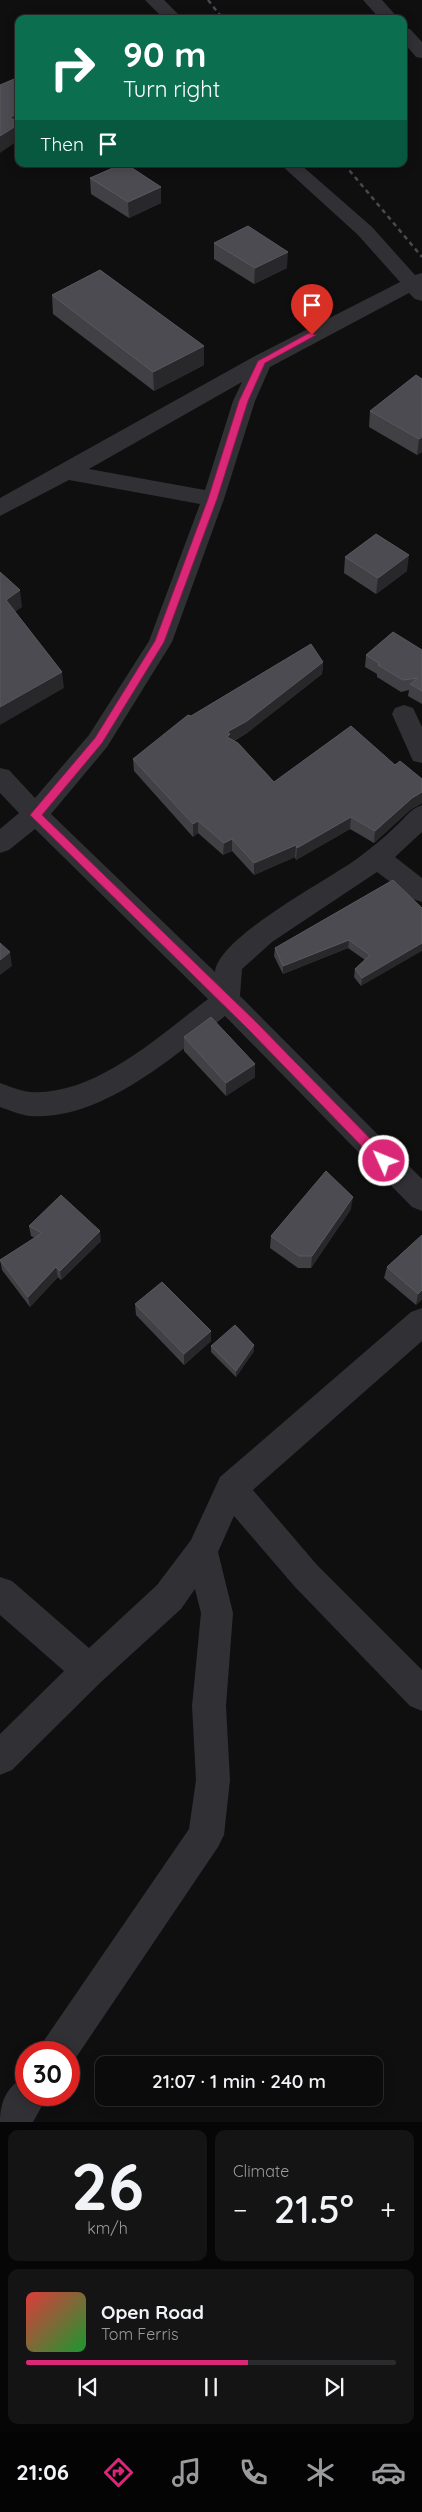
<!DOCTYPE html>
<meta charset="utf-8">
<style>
:root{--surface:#0b0b0c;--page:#141415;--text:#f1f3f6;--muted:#9a9b9d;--line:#2b2b2d;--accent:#db2777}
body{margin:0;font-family:Quicksand,sans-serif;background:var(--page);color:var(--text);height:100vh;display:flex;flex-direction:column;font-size:19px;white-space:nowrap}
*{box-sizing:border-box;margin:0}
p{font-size:16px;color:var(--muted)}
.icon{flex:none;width:28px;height:28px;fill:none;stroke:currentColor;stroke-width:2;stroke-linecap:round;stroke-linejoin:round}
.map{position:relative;height:2122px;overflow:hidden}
.drawer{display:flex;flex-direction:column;gap:8px;padding:8px;background:#060607;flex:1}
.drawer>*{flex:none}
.banner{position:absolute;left:15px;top:15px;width:392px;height:152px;border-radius:10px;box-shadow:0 2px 12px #0003,0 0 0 1px var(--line);background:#0b6e4f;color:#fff;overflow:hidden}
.speed{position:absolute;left:15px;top:2041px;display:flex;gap:10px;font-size:25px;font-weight:700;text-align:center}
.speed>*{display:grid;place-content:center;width:65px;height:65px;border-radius:50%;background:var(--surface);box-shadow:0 2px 12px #0003,0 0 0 1px var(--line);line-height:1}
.speed .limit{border:8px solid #d22;background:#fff;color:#111}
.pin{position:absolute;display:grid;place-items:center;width:42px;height:42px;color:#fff;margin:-51px -21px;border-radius:50% 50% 50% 0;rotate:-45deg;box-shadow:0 0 5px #0007}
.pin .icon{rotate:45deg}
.me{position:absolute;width:55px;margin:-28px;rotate:314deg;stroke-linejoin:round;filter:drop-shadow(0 0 4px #0008)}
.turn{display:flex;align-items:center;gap:18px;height:105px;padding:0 25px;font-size:22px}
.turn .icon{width:65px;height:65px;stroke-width:2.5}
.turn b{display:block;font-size:35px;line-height:42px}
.then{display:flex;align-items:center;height:48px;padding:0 25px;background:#0003;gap:10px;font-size:19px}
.big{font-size:38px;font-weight:600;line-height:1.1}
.drawer .tile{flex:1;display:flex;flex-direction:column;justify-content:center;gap:8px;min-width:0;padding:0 18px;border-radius:10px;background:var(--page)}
.drawer .dial{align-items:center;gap:0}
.dial b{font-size:65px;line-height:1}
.song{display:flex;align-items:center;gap:15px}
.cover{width:60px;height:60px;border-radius:8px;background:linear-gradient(135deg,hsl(0 70% 55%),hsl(130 70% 35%))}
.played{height:5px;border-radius:2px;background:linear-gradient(90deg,var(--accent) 60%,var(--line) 60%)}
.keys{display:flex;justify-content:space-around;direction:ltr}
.heat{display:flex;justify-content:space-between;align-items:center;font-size:28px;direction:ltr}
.drawer .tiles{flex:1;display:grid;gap:8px;grid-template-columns:1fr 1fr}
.tile:last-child{grid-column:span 2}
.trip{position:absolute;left:95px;top:2056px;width:288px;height:50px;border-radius:10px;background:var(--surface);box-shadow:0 2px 12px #0003,0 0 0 1px var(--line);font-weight:600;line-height:50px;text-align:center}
.menu{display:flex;height:80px;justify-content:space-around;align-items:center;background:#040405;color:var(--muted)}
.menu .icon{width:35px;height:35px}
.menu .active{color:var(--accent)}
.menu b{font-size:22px;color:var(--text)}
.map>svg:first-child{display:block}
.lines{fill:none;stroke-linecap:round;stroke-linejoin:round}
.minor{fill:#303035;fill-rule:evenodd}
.rail{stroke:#494a50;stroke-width:2.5;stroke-dasharray:4.5 4;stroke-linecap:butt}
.wall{fill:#404045}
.shaded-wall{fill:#28282b}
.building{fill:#4b4b51;stroke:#585860}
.route{fill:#db2777;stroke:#8e194d}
</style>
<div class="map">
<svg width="422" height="2122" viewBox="0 0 422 2122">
<rect width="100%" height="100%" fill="#0f0f10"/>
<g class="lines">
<g class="minor">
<path d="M145,0H164L183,19H164Z"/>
<path d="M363,0H382L399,19H380Z"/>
<path d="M404,28L410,29L422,42V58L416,57L404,43Z"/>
<path d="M280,164H300L372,227L415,275L422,273V301L415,299L409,293L270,367L255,401L224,499L172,642L107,747L51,814L215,972C218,937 328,880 358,858C371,848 384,838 396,826C405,818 410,809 422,805V832L395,857L422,878V902L413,899L377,872L272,942L242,969L240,996L422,1179V1211L412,1207L225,1016C173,1057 101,1121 30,1116C20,1115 9,1110 0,1107V1083C9,1086 20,1091 30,1092C95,1096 159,1036 208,999L35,829L9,850L0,853V829L19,813L0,793V768L9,770L35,798L89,735L149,641L200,504L69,480L0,516V498L255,356L400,282L358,235ZM242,382L233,401L205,490L89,469Z"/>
<path d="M404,705L413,708L422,727V763L413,761L392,714L395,708Z"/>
<path d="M422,1308V1341L253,1490L317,1565L422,1670V1711L410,1706L295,1587L234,1516L218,1552L233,1613L226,1706L230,1780L224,1835L218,1847L71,2065L69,2066V2052H40L45,2039L189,1829L196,1780L192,1706L201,1613L195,1589L181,1609L101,1682L12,1770L0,1775V1734L64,1671L0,1615V1577L12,1581L89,1648L157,1585L191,1540L220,1477L411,1312Z"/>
<path d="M26,2077V2095H48L33,2122H0C0,2102 7,2085 26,2077Z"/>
</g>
<g class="rail">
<path d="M208,0L223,19"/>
<path d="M344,164L422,257"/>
</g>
</g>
<g class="wall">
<path d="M90,178L161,187V203L129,218L91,194Z"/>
<path d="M214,243L287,268L254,284L214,259Z"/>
<path d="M52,295L204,365L154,391L53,314Z"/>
<path d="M422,379V452L417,455L369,427L370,411Z"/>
<path d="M345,557L407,571L376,594L344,573Z"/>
<path d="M422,650V704L408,696L409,690L401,692L377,677V674L365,667L366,655Z"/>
<path d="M323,662L322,674L247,733L234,741L274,782L395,765L422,779V803L410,810L374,843L350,829L296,860L295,857L254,875L232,851L223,855L198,833L193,837L134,771L133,759L191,716Z"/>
<path d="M393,880L361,986L354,977L355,969L365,960L348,948L283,974L274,956L275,948Z"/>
<path d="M184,1037L255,1077L226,1096L184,1051Z"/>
<path d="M351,1209L311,1268H298L270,1248L271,1236Z"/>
<path d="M29,1226L101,1241L61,1280L58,1277L30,1307L2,1270L0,1260L35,1238L31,1236Z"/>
<path d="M422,1235V1299L416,1305L384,1278L387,1267Z"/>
<path d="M135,1304L211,1341L184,1365L136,1315Z"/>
<path d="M254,1345V1351L236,1377L211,1352V1346Z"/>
</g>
<g class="shaded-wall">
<path d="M19,113V140L0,153V136L10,117Z"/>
<path d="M161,187V203L129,218L128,202Z"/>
<path d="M288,252L287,268L254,284L255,268Z"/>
<path d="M204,346V365L154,391L153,372Z"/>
<path d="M422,437V452L417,455L419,439Z"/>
<path d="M409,555L407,571L376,594L378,578Z"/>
<path d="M20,590L22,607L8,617L6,600Z"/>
<path d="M323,662L322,674L247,733L229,743L226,749L227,732Z"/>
<path d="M62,672L64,688L0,725V707Z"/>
<path d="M422,792V803L410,810L374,843L375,831L412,798Z"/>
<path d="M351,817L350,829L296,860L297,848Z"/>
<path d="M198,821V833L193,837V824Z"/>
<path d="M232,839V851L223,855L224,843Z"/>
<path d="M296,845L295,857L254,875V863Z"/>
<path d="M349,940L348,948L283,974V966Z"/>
<path d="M422,943V951L361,986L362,978Z"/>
<path d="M10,952L12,966L0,975V960Z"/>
<path d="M255,1064V1077L226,1096V1083Z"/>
<path d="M353,1197L351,1209L311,1268L312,1256Z"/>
<path d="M100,1231L101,1241L61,1280L60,1271Z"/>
<path d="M56,1267L58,1277L30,1307L28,1297Z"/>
<path d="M422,1290V1299L416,1305L418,1294Z"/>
<path d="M211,1331V1341L184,1365V1354Z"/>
<path d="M254,1345V1351L236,1377V1371Z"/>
</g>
<g class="building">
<path d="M19,77V113L10,117L19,124L0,136V85Z"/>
<path d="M122,164H126L161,187L128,202L90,178Z"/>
<path d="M248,226L288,252L255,268L214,243Z"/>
<path d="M100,270L204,346L153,372L52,295Z"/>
<path d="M416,375L422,379V437L419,439L370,411Z"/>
<path d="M376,534L409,555L378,578L345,557Z"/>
<path d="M0,572L20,590L6,600L62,672L0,707Z"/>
<path d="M393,632L422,650V691L410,684L418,678L403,680L378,665L380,664L366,655Z"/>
<path d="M311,644L323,662L247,721L227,732L230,734L227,737L238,743L274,782L351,726L395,765L400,761L422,779V792L412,798L375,831L351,817L297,848L296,845L254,863L232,839L224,843L198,821L193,824L133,759L188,715L191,716Z"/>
<path d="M393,880L422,908V943L362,978L355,969L370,955L349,940L283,966L275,948Z"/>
<path d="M0,943L10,952L0,960Z"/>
<path d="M211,1017L255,1064L226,1083L184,1037Z"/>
<path d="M326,1171L353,1197L312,1256H299L271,1236Z"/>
<path d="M61,1195L100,1231L60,1271L56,1267L28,1297L0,1260L42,1233L29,1226Z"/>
<path d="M422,1235V1290L418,1294L387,1267Z"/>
<path d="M162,1282L211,1331L184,1354L135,1304Z"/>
<path d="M235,1325L254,1345L236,1371L211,1346Z"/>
</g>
<path class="route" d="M309,333L316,335L265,363L248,401L217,499L164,642L102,743L42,815L255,1021L388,1157V1165H380L247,1028L30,815L95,738L155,641L208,499L239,401L258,361Z"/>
</svg>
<div class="speed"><div class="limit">30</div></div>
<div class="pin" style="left:312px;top:335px;background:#d93025"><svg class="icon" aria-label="arrive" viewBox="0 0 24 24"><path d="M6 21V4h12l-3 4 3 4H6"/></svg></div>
<svg class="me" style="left:384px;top:1161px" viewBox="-20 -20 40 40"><circle r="17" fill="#db2777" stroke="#fff" stroke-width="3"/><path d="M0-11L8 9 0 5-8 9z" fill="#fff"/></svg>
<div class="trip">21:07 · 1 min · 240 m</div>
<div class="banner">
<div class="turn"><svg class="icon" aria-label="right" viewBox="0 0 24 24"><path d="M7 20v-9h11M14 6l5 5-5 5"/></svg><div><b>90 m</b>Turn right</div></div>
<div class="then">Then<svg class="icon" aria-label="arrive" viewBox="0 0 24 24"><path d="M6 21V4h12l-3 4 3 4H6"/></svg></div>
</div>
</div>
<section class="drawer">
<div class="tiles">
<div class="tile dial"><b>26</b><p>km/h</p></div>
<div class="tile"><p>Climate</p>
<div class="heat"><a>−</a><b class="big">21.5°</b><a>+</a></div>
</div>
<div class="tile">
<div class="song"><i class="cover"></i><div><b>Open Road</b><p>Tom Ferris</p></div></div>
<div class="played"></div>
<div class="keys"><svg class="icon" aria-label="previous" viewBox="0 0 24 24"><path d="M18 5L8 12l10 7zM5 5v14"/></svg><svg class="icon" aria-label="pause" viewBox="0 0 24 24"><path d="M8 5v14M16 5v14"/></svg><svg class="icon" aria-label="next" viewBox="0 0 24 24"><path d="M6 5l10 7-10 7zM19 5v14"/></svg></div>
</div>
</div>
</section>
<nav class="menu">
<b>21:06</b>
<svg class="icon active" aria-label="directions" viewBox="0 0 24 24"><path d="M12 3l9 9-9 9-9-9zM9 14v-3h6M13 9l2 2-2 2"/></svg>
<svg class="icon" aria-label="music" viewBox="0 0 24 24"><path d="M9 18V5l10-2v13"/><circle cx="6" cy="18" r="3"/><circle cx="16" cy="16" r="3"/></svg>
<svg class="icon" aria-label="phone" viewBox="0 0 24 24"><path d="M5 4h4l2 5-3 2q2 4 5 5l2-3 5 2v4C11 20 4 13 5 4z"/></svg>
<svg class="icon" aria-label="climate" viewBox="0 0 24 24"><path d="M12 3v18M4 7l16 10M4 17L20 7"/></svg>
<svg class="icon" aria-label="car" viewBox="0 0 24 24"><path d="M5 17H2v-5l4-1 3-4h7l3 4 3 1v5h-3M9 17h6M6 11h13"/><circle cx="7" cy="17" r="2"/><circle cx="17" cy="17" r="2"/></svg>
</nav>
